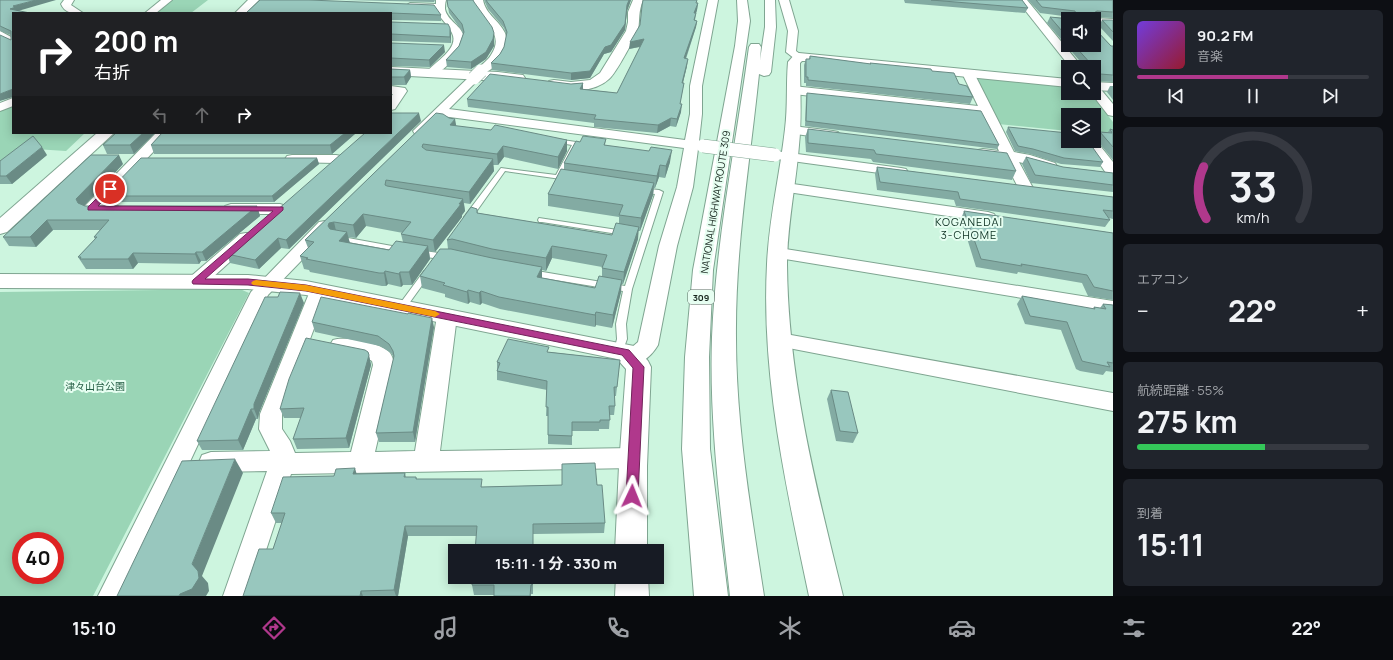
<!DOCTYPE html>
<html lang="ja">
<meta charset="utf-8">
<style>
:root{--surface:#171b24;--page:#20242c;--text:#f1f3f6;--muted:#9ea1a6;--line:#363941;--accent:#b0388c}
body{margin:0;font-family:Manrope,"Noto Sans JP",sans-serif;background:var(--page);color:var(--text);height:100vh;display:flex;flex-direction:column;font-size:15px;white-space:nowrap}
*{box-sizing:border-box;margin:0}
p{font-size:13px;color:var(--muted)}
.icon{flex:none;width:22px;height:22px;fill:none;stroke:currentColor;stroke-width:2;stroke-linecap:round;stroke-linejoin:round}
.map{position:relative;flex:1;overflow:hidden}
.sheet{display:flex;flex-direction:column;gap:10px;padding:10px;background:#0d0f14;width:280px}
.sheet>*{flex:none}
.hud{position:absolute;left:12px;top:12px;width:380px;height:122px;border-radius:0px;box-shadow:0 2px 10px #0003;background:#202124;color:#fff;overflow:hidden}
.buttons{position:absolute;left:1061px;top:12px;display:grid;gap:8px}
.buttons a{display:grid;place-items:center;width:40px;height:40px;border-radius:0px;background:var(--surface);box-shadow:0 2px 10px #0003;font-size:20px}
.speed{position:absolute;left:12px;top:532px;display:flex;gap:8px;font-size:20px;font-weight:700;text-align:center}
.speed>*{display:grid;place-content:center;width:52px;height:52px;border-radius:50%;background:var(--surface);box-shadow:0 2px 10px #0003;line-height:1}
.speed .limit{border:6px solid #d22;background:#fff;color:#111}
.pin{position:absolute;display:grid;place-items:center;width:34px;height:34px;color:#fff;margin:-17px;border:2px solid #fff;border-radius:50%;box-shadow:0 1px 4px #0007}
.me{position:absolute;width:44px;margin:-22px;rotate:2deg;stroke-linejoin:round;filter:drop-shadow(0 0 3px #0008)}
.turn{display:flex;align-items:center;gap:14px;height:84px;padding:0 16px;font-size:18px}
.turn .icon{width:52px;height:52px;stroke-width:2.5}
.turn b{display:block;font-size:28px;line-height:34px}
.lanes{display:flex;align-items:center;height:38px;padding:0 16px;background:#0003;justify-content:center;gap:20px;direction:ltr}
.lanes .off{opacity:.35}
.big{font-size:30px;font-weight:700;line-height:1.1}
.sheet .widget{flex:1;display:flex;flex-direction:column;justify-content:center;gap:6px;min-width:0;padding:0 14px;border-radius:6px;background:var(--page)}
.sheet .dial{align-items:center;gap:0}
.dial svg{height:104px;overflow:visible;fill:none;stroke:var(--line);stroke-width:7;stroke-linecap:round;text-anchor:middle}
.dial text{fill:var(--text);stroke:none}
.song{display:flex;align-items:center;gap:12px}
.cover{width:48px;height:48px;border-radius:6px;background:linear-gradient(135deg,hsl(260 70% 55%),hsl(350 70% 35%))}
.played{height:4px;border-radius:2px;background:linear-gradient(90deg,var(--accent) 65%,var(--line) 65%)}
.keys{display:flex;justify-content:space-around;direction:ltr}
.heat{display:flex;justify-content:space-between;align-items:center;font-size:22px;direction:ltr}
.charge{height:6px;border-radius:3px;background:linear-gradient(90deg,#34c759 55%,var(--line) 0)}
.trip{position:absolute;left:448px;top:544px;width:216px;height:40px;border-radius:0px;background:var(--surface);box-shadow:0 2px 10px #0003;font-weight:700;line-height:40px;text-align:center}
.tabs{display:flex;height:64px;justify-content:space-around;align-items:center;background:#090b0e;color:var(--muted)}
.tabs .icon{width:28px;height:28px}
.tabs .on{color:var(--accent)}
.tabs b{font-size:18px;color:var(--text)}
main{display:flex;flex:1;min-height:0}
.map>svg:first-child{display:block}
.green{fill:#9ad5b6;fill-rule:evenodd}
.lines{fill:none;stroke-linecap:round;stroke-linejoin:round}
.lane-casing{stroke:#7fa591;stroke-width:2}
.street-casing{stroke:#7fa591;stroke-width:2}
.secondary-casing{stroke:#7fa591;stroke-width:2}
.highway-casing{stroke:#7fa591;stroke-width:2}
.lane{fill:#fff;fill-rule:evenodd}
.street{fill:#fff;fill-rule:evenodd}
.secondary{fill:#fff;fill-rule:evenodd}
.highway{fill:#fff;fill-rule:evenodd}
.street-bridge-casing{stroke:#7fa591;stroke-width:14;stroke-linecap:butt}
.street-bridge{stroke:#fff;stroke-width:13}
.wall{fill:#83aba3;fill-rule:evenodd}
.shaded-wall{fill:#6a8b85}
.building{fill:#98c7be;stroke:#6a8b85}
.route{fill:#b0388c;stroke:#72245b}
.slow{fill:#f59e0b}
.labels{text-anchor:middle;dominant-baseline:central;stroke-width:4;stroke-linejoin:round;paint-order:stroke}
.shield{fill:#e6fef1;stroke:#54665d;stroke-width:1}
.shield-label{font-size:9px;font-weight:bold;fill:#16251d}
.street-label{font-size:10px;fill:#16251d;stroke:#e6fef1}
.park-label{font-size:10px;fill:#245d44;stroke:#e6fef1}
.neighbourhood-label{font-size:11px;letter-spacing:1px;fill:#0e3223;stroke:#e6fef1}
</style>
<main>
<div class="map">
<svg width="1113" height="596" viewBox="0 0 1113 596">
<rect width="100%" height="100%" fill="#cdf5df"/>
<g class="green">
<path d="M171,0H208L191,13H153Z"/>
<path d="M976,77L1068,86V93H1090L1113,122V136L1094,134V115H1068V131L998,124Z"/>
<path d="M13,105V133H85L66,151L19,148L0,162V109Z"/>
<path d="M240,289L249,293L93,596H0V292ZM21,541H55V575H21Z"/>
</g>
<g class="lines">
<defs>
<g id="lane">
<path d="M556,139L576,142L579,144L561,179L505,171L471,219H465L464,217L501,168L556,175L572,145L554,142L553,141Z"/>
<path d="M639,188L659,190L663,192L632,289L626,324L627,339L622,353H616L614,351L617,339L616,324L623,291L531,276L527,273L531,270L625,286L655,194L639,192Z"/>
<path d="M539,218L624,231L628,233L624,235L542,222H539L538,220Z"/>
<path d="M334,236H337L403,248L407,250L403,252L337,240H334L333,238Z"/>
<path d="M417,250L446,254L450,257L446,260L414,255L413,253L414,251Z"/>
<path d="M427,270L431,273L405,309H399L397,307L399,305L424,271Z"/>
</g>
<g id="street">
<path d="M64,0H74L71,5L83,13C74,13 65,14 61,4Z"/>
<path d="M161,0H172L156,13H145Z"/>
<path d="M436,0H446C445,3 445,7 445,9C447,21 463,26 464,38C464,50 440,78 428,75L426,73C434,62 460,49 452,33C448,24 440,19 436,10L410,9L405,6L410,3L436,4Z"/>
<path d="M473,0H483C486,15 499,20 505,33C511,48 493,77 477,73L475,71C480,65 487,62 491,55C507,31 478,22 473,0Z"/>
<path d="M708,0H718L702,86V114L699,141L708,143L710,146L708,149H698L693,187L677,246L658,345C651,357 637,369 624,364L620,359L624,354L638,342L659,246L677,187L684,148L442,116C435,124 427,137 415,134L413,131L470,76H478L480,78L449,109L685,140L690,114V86Z"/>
<path d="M779,0H789L798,31L796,51L804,57L803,59H795L786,52L788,31Z"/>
<path d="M1017,0H1027L1082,67H1070Z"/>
<path d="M1094,18L1113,19V25L1094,24V19H1091Z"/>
<path d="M0,31L13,38V45L0,38Z"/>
<path d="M968,70L972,71L974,73L1014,152L1030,155L1055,163L1057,166L1055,169L1050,170L1019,162L1033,188L1030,191L1025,193L1020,191L1004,160L978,156L976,153L978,150L983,149L999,151L982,114L793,94L789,93L787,90L789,87L793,86L978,106L962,73L964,71Z"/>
<path d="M1094,85L1098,86L1113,104V116L1108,115L1091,93H1094Z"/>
<path d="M391,86L405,88L407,91L395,109L391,110V97L393,94H391Z"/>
<path d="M13,98V106L0,111V103Z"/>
<path d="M793,126L833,131L838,132L840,135L838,138L833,139L788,133L786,130L788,127Z"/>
<path d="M156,133H171L104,204L118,206L120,209L118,212L112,214L85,212L83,209L85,206Z"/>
<path d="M1094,138L1113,162V177L1108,176L1084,141H1094Z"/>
<path d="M775,151L901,168L906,169L908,172L906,175L901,176L770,158L768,155L770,152Z"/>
<path d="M292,155H336L341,156L343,159L341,162L336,163L287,162L285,159L287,156Z"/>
<path d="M786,183L988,212L994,214L996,217L994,220L988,222L781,191L778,188L781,185Z"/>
<path d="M231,204H280L286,206L288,209L286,212L280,214H231L225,212L223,209L225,206Z"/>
<path d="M325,221L331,222L333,226L331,230L268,295L127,596H98L251,292L319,222Z"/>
<path d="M246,233L252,234L254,238L252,242L203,286L196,288L189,286L187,282L189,278L240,234Z"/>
<path d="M779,248L1113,301V313L773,257L770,253L773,249Z"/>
<path d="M319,285L326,287L328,291L282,414V429L290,441L295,453L351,452L373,365L372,361L367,358L333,350L330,345L333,340C345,336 378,343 388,351C392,354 393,360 395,365L375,452L415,451L437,316L440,311L447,309L454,311L457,316L440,451L633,448L642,451L645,458L642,465L633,468L291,474L251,596H223L267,471L211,472L202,469L199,462L202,455L211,452L270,451L259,429L260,414L310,291L312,287Z"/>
<path d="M780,333L1113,393V411L773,345L770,340L773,335Z"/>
</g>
<g id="secondary">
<path d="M248,0H259L246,13H235Z"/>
<path d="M633,0H643C638,13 640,18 638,31C632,42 617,72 609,79C594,93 568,92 549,87L547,84L549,81L554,80L571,82L590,80L600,73L626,31L628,22V12Z"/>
<path d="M799,53L1068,79V87L808,61H802L800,63C800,90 802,117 799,145C796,185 787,225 787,265C788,378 816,487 843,596H809C786,487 761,375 767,264C769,218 780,174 785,129C788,106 786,84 788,62L795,54Z"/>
<path d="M391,67L498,72L523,75L525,78L523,81L518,82L391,75Z"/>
<path d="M1094,82L1113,83V91L1094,90Z"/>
<path d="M97,133H114L7,232L0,234V218Z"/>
<path d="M0,274L248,275L306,281L634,346L648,361L651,367L647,466V551H615L619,466L626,369L617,359L306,295L248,289L0,288Z"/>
<path d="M616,577H648L649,596H615Z"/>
</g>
<g id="highway">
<path d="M737,0H747L750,21L713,270L709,357L710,449L728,596H694L682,449L685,357L693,270L735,46L738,21Z"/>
<path d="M765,0H775L776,27L771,72L769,75L764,76L759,74C750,162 735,249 736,338C736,425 751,511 764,596H730C721,510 709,424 712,337C716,240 736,144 749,47L751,44H759L761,47L760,60L765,27Z"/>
</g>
</defs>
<use href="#lane" class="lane-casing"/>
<use href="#street" class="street-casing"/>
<use href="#secondary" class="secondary-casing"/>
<use href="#highway" class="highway-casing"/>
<use href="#lane" class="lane"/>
<use href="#street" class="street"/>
<use href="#secondary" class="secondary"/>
<use href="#highway" class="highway"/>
<defs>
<g id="street-bridge">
<path d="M474,78L481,71"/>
<path d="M703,146L775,155"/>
</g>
</defs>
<use href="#street-bridge" class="street-bridge-casing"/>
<use href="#street-bridge" class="street-bridge"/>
</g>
<g class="wall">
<path d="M0,0L20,11L13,97L11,35L0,31Z"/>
<path d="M260,0L441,15V21L391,20V13Z"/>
<path d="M345,0H435L434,2Z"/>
<path d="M447,0L494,40V46L486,59L471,69L447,67L446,60L459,46L463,34L462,31L449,13Z"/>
<path d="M484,0H631L627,11L625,30L611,52L604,54L590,78L571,80L492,70L491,63L500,54L504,47L507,36L504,28L488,9Z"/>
<path d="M904,0H1022L1028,8L1025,13L905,3Z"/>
<path d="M1028,0H1113V18L1095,17L1096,30L1111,46H1113V82L1096,81L1094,78V67H1085L1047,23L1050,17L1070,19L1071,17L1040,13ZM1068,19L1094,45H1068Z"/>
<path d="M697,3H698L697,10L696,13L695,21H697L696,27L686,59L687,66L683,83H684L680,104L681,112L676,127L670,126L657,133L594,127V123L468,107L467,99L571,84L583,83V89L617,93L640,47L629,49L640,25Z"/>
<path d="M1102,20H1113V41L1099,26Z"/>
<path d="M391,22L450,28L451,35V43L391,41Z"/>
<path d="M391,43L445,52L430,67L391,66Z"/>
<path d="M810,56L870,64V63L932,71L959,84L973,97L970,104L806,86V83H804V65L806,59H809Z"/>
<path d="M391,69L410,70L411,77L406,85H391Z"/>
<path d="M1110,86H1113V100L1107,92Z"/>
<path d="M807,93L999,145L997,149L805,126L806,97Z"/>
<path d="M436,113L456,126L567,140V151L558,169L504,157L498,165H493L494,171L470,204L464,203L465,211L462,215V217L435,252L429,251L430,259L412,285H403L401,287L388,284L386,286H382L310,272L309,270L304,269L300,256L308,248L305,240ZM366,226L403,233L401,234L403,242L389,250L350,243L348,237L356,238Z"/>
<path d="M421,121L289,249L281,248L259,269L230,263L227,254Z"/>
<path d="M1008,127L1103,162L1100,167L1061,164L1030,154L1015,151L1006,132Z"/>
<path d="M808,129L1016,171L1012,180L873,162L871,159L806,152L805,137Z"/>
<path d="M1110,129L1113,130V160L1096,139L1100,132H1108Z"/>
<path d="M155,133L134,154H107L103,145Z"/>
<path d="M162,133H356L332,154H154L151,145Z"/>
<path d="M606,139L605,145L670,162L665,178L659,177L655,188H654L653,195L640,231H638V239L623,284H621V292L612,328L596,325L595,327L500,309L482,303L480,305L470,302L468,304L445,297V294L422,288L420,276L448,249L447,240L477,209L478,213L612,235L619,224V217L548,206V194L564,169V163L580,142ZM552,258L602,267V277L595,288L542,278V270L546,271Z"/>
<path d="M47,155L12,184H0V161Z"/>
<path d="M1026,157L1063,167L1113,173V192L1031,183L1022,164Z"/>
<path d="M317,158L319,164L274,202H108L104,196Z"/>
<path d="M123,164L84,206H257L260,216L206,261H201L199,264L138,263L133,269H86L78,257L95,239L94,237L100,230H53L36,247L9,246L3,237Z"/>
<path d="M877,167L1113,197V219L1109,218L1110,220L1105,227L956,206L954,200L877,190L875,174Z"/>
<path d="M964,211L1113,233V300L1088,296L1082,283L1018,272L1017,274L976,267L961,219Z"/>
<path d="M1022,296L1093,309L1094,307L1100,308L1103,304L1113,305V372L1106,371L1103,375L1080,371L1076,369L1061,330L1025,324L1017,304Z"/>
<path d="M304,303L259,413L258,419H256L243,450H202L197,441Z"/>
<path d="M312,322L434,327L415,442H379L376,433L394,358L391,353L380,346L315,332Z"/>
<path d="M368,352L371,365L349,448L297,449L293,439L301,418H284L280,409Z"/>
<path d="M549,352L620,360L616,396H614L615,406L614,415H610L609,429H599V431H572V445L548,444V416H546L547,390L497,380V362Z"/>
<path d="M831,390L858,433L853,443L836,441L827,399Z"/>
<path d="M562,464L597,485L605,523L604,533L534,534L476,536H408L398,596H243L273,549L282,523H276L271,513L357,474L405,473L406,477H416L417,479L483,487L562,485Z"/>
<path d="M473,577H533V594H531V596H494V595H474L472,585Z"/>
</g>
<g class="shaded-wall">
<path d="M36,0H56L18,11L10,9L13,6Z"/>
<path d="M629,0H631L627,11L625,30L611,52L604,54L590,78L571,80V73L627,5Z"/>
<path d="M698,3L697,10L694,20V13Z"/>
<path d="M697,21L696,27L683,66L684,58Z"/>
<path d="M450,28L451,35V43L450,37Z"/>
<path d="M494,33V46L486,59L471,69V62Z"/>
<path d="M644,39L643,46L629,49L630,42Z"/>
<path d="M444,45L445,52L430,67L429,60Z"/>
<path d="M688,59L687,66L681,90L682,83Z"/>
<path d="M410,70L411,77L406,85L404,77Z"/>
<path d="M583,83V90L580,89Z"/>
<path d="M13,89V97L0,101V94Z"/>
<path d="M682,104L681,112L676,127L677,119Z"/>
<path d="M419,113L421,121L289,249L286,240Z"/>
<path d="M671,118L670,126L657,133L658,125Z"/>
<path d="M455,119L457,130L450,125Z"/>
<path d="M143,133H155L134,154L130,145Z"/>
<path d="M345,133H356L332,154L330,145Z"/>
<path d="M567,140V151L558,169V157Z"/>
<path d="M503,146L504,157L498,165L497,154Z"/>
<path d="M42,147L47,155L12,184L6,176Z"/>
<path d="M672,150L670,162L665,178L666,166Z"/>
<path d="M119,155L123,164L82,208L78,203L76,199Z"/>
<path d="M317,158L319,164L274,202L272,196Z"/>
<path d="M493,159L494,171L470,204L469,192Z"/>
<path d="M660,165L659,177L655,188L657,176Z"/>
<path d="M654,183L653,195L640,231L641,218Z"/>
<path d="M463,199L465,211L462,215V217L435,252L433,240Z"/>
<path d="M257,206L260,216L206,261L202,252Z"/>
<path d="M363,214L366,226L356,238L353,225Z"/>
<path d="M47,220L53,230L36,247L30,237Z"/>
<path d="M334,222L337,235H333L328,226L329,223Z"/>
<path d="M639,227L638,239L623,284L624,272Z"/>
<path d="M347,232L350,244L339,241Z"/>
<path d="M278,238L281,248L259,269L255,260Z"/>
<path d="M428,246L430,259L412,285L409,272Z"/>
<path d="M552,246V258L546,271V258Z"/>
<path d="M196,252L201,261L199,264L195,254Z"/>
<path d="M133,253L138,263L133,269L128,259Z"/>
<path d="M542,267V279L537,277Z"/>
<path d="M385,271L388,284L386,286L384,273Z"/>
<path d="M400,272L403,285L401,287L399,274Z"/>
<path d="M622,280L621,292L612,328L613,315Z"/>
<path d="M468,290L470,302L468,304L467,292Z"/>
<path d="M481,291L482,303L480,305L479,293Z"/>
<path d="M300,293L304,303L259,413L258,419L254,409V404Z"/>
<path d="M596,312V325L595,327V315Z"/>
<path d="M432,318L434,327L415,442L413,432Z"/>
<path d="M369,355L371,365L349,448L346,438Z"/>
<path d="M251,409L256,419L243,450L238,440Z"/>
<path d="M235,459L243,473L202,576L208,583L209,591L206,596H179Z"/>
<path d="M355,468L358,479L353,474Z"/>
<path d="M405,526L408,536L398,596H396L394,590Z"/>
<path d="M361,591L363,596H360Z"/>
</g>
<g class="building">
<path d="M0,0H36L13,6L16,7L10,9L30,13H13V89L0,94V35L11,40V31L0,26Z"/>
<path d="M260,0H309L434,5L441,15L391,13H246Z"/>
<path d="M447,0H473L474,2L492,27L494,33L493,39L486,52L471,62L446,60L459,46L464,32L462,24L448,7Z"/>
<path d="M486,0H629L627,5L625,24L611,45L605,47L590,71L571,73L491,63L500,54L504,47L507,32L503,21L488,3Z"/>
<path d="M643,0H697L696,3H698L694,13H696L694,20L697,21L684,58L688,59L682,83H684L680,104H682L677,119L671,118L658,125L594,119L596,115L467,99L490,74L571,84L583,83L580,89L617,93L644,39L630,42L640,25L642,6Z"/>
<path d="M931,0H1022L1028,8Z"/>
<path d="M1036,0H1113V12L1097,11L1092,14L1095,15L1096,30L1111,46H1113V75L1100,74L1074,45H1094V19H1068V38L1050,17L1071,19L1072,15H1076L1075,11L1042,7Z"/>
<path d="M1102,20H1113V32Z"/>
<path d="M391,22L448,24L450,28V37L391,34Z"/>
<path d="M391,43L444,45L429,60L391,58Z"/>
<path d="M810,56L871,64L870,63L931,69L932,71L954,73L959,84L967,86L973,97L808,80V77H806V59H810Z"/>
<path d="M391,69L410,70L404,77H391Z"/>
<path d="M807,93L981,111L999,145L806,121Z"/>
<path d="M391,113H419L286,240L278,238L255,260L227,254L365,133H391Z"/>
<path d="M436,113L443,114L449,118L455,119L450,125L491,130L495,125L567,140L558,157L503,146L497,154L423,144L422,147L426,150L493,159L469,192L386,180L385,185L387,186L463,199L459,204H461L433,240L401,234L411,222L363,214L353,225L334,222L329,223L328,226L330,229L347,232L339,241L389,250L396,241L428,246L409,272H400L399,274L385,271L384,273H379L306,259L308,258L300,256L314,242L305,240Z"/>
<path d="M1008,127L1068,133V141H1088L1103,162L1064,158L1033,149L1018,146Z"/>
<path d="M808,129L1007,153L1016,171L876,154L874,150L808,143Z"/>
<path d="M1110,129L1113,130V147L1100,132L1112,133Z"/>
<path d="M116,133H143L130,145H103Z"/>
<path d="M162,133H345L330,145H151Z"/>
<path d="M33,136L42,147L6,176H0V161Z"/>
<path d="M583,136L606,139L604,145L649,151L651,147L672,150L666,166L660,165L657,176L564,163L576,141L580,142Z"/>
<path d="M91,155H119L76,199L78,203L85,206H257L202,252H196L195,254L133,253L128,259H80L81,257H78L97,237H94L109,220H47L30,237H3Z"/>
<path d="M1026,157L1063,167L1113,173V185L1035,175Z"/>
<path d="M141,158H317L272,196H104Z"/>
<path d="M877,167L1113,197V211L1103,210L1110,220L960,199L958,192L880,182Z"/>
<path d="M561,169L654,183L641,218L619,215L623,205L548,194Z"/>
<path d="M471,207L477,209V213L612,235L616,223L639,227L624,272L602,268L607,255L552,246L546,258L492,249L452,239L447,240Z"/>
<path d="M964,211L1113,233V291L1094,287L1087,275L1021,264L1022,266L981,259Z"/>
<path d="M440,249H451L492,258L542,267L537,277L595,288L599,276L622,280L613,315L596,312L595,315L499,297L481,291L479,293L468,290L467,292L443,285L445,283L420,276Z"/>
<path d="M280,292L300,293L254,404V409H251L238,440L197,441L265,297H278Z"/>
<path d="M1022,296L1095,309L1094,307L1106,309L1103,304L1113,305V363L1107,362L1110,367L1086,362L1082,361L1067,322L1030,316Z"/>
<path d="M321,297L408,314V313L432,318L413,432L376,433L394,356L393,351L389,344L378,336L312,322Z"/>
<path d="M306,338L365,350L368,352L369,355L346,438L293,439L304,408L280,409L289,379Z"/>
<path d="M508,339L549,347L547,352L620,360L617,387H614L615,406H609L610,420H600V422H572V436L548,435V407H546L547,381L497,371L500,363L497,362Z"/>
<path d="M831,390L848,392L858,433L840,431Z"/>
<path d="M235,459L192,564L198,571L199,578L192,589L180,594L179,596H117L182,461Z"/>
<path d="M595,463L597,485H602L605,523L533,524V551H475L477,526H405L394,590L361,591L360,596H243L259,549H273L285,513H271L283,477L334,476L336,469L355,468L353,474L405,473L404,477H416V479H482L481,487L562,485V464Z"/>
<path d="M473,577H533V584L531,585L530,596H494V585H472Z"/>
</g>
<path class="route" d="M108,187H110L114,189L98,206L283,207V210L205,279H248L306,285L629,350L644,367L638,496L636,500L632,502L628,500L626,496L633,368L622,355L306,291L248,285L193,284L192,282L193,280L273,211L88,210V207Z"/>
<path class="slow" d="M256,280L306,285L435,311L440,314L435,317L306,291L253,285L251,283L253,281Z"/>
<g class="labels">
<rect class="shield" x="688" y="290" width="26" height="14" rx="3"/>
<g class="shield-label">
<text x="701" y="297">309</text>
</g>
<g class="street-label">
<text transform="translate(715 202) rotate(-81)">NATIONAL HIGHWAY ROUTE 309</text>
</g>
<g class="park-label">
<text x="95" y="386">津々山台公園</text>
</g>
<g class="neighbourhood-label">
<text x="969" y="221">KOGANEDAI<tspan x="969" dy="13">3-CHOME</tspan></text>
</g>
</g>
</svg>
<div class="buttons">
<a><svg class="icon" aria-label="sound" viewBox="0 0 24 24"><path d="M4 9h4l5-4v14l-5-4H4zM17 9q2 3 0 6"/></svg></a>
<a><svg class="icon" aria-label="search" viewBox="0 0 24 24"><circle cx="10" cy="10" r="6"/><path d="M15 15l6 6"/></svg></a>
<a><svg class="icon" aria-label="layers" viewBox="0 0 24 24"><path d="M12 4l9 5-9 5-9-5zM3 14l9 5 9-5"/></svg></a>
</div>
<div class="speed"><div class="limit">40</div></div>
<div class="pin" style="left:110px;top:189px;background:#d93025"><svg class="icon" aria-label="arrive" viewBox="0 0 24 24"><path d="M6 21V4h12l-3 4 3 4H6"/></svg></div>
<svg class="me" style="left:632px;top:496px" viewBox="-20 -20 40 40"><path d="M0-17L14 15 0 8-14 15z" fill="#b0388c" stroke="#fff" stroke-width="4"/></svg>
<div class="trip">15:11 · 1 分 · 330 m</div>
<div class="hud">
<div class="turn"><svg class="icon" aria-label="right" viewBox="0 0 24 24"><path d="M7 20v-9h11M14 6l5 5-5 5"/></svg><div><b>200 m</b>右折</div></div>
<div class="lanes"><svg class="icon off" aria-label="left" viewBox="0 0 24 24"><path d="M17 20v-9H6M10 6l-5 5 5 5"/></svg><svg class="icon off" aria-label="ahead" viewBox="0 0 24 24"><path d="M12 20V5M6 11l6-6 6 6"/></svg><svg class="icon" aria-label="right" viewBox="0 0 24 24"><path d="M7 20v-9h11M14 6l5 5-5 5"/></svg></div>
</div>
</div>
<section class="sheet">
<div class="widget">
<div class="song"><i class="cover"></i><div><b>90.2 FM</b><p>音楽</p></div></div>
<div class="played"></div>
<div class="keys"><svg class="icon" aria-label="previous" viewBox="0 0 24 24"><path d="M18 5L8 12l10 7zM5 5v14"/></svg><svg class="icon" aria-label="pause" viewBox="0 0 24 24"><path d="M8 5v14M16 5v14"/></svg><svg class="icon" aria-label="next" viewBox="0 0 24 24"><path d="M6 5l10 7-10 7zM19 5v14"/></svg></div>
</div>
<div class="widget dial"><svg viewBox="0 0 100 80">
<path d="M14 69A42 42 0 1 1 86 69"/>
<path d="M14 69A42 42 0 0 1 12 29" stroke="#b0388c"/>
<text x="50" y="56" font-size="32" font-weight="700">33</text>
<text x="50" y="72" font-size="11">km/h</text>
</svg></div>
<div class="widget"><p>エアコン</p>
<div class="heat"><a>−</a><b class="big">22°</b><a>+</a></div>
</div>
<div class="widget"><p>航続距離 · 55%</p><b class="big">275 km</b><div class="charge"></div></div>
<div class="widget"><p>到着</p><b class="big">15:11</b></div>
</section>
</main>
<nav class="tabs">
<b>15:10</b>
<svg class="icon on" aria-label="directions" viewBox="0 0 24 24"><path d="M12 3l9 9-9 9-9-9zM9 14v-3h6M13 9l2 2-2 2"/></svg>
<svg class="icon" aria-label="music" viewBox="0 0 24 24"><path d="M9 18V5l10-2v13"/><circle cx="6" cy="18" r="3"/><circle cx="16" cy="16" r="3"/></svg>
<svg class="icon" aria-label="phone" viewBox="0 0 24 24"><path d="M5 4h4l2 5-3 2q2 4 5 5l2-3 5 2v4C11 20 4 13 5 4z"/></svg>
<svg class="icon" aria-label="climate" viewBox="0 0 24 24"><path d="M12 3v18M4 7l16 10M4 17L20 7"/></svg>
<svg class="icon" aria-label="car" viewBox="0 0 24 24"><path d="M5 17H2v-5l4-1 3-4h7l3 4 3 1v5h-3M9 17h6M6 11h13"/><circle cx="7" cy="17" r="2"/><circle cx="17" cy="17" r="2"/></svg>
<svg class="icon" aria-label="filters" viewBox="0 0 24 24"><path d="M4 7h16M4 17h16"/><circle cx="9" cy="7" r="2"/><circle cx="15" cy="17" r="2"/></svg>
<b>22°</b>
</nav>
